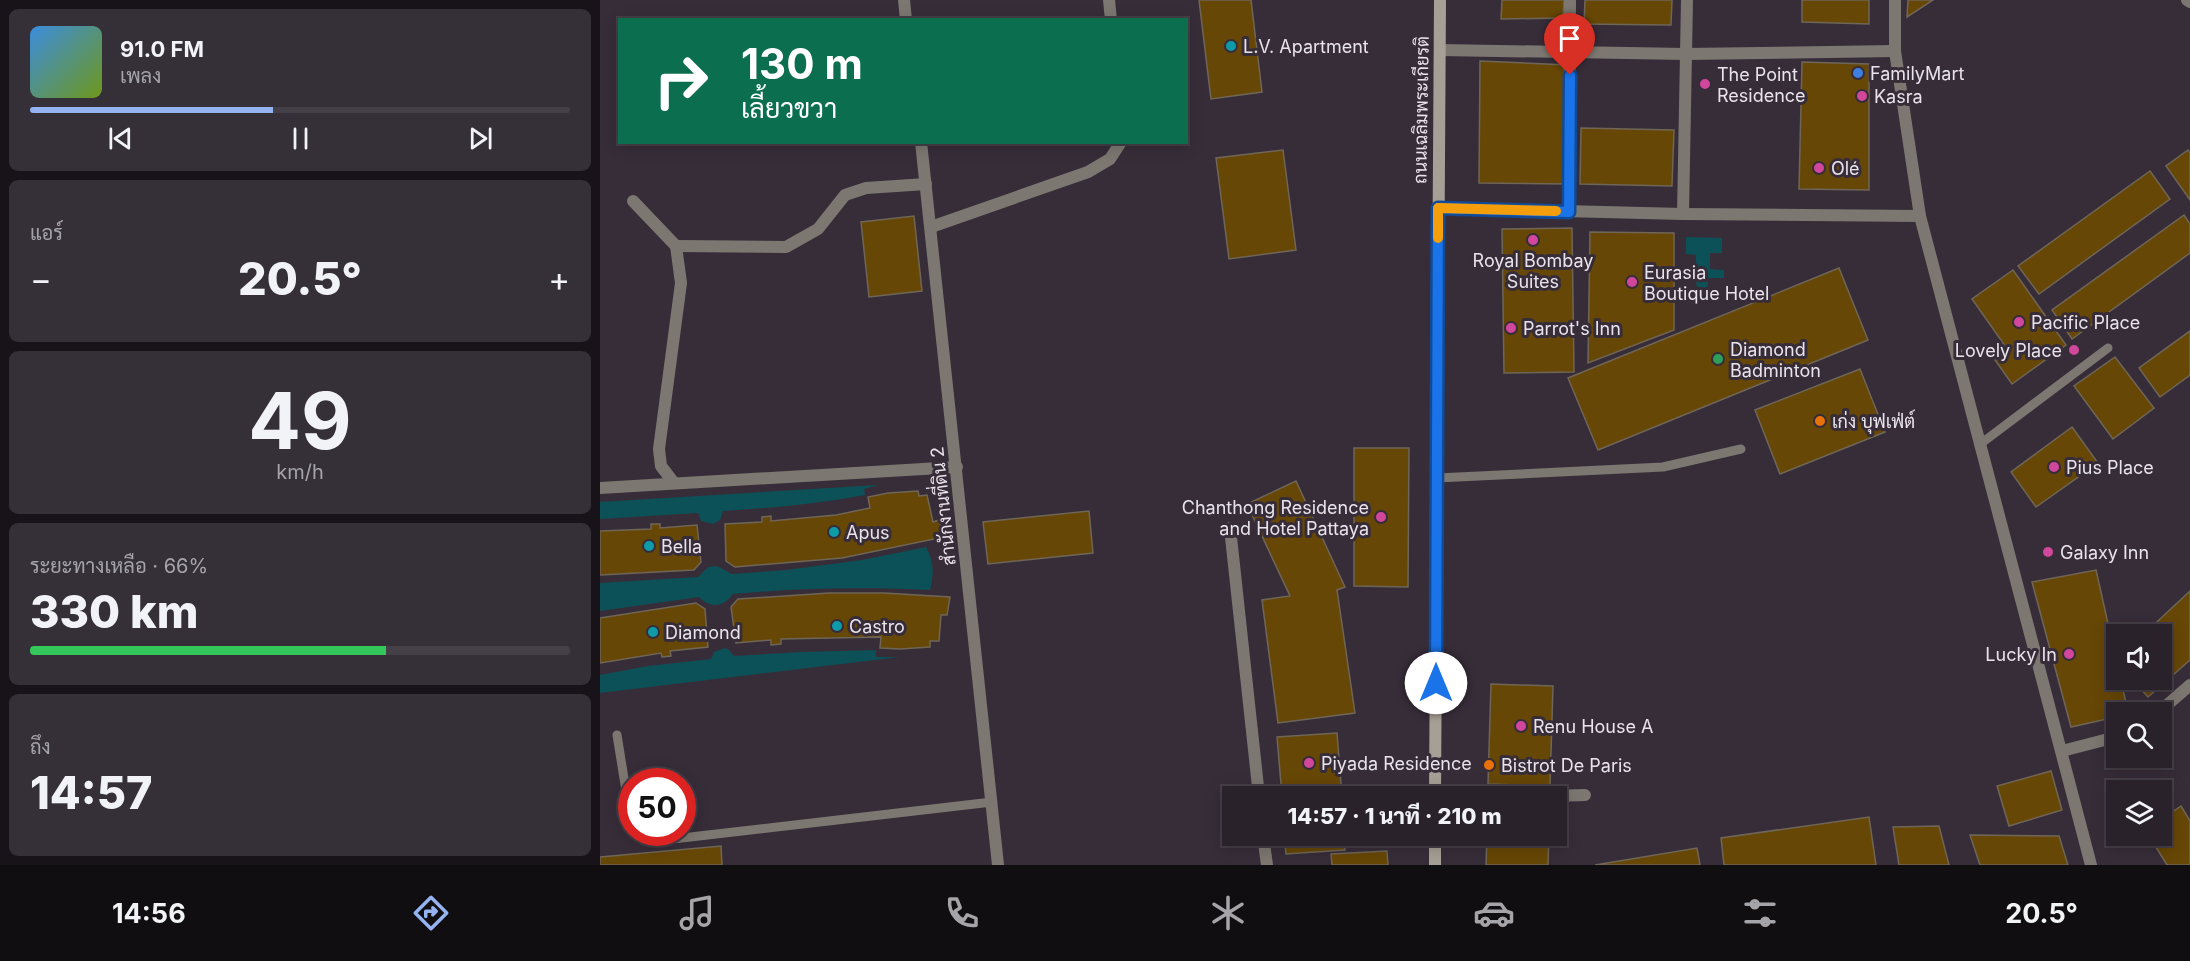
<!DOCTYPE html>
<html lang="th">
<meta charset="utf-8">
<style>
:root{--surface:#29222b;--page:#352f37;--text:#f1f3f6;--muted:#a5a4a9;--line:#453f47;--accent:#95b2f1}
body{margin:0;font-family:Inter,Sarabun,sans-serif;background:var(--page);color:var(--text);height:100vh;display:flex;flex-direction:column;font-size:22px;white-space:nowrap}
*{box-sizing:border-box;margin:0}
p{font-size:20px;color:var(--muted)}
.icon{flex:none;width:33px;height:33px;fill:none;stroke:currentColor;stroke-width:2;stroke-linecap:round;stroke-linejoin:round}
.map{position:relative;flex:1;overflow:hidden}
.details{display:flex;flex-direction:column;gap:9px;padding:9px;background:#171318;width:600px}
.details>*{flex:none}
.hud{position:absolute;left:18px;top:18px;width:570px;height:126px;border-radius:0px;box-shadow:0 3px 15px #0003,0 0 0 2px var(--line);background:#0b6e4f;color:#fff;overflow:hidden}
.controls{position:absolute;left:1506px;top:624px;display:grid;gap:12px}
.controls a{display:grid;place-items:center;width:66px;height:66px;border-radius:0px;background:var(--surface);box-shadow:0 3px 15px #0003,0 0 0 2px var(--line);font-size:30px}
.speed{position:absolute;left:18px;top:768px;display:flex;gap:12px;font-size:30px;font-weight:700;text-align:center}
.speed>*{display:grid;place-content:center;width:78px;height:78px;border-radius:50%;background:var(--surface);box-shadow:0 3px 15px #0003,0 0 0 2px var(--line);line-height:1}
.speed .limit{border:9px solid #d22;background:#fff;color:#111}
.pin{position:absolute;display:grid;place-items:center;width:51px;height:51px;color:#fff;margin:-62px -26px;border-radius:50% 50% 50% 0;rotate:-45deg;box-shadow:0 0 6px #0007}
.pin .icon{rotate:45deg}
.me{position:absolute;width:66px;margin:-33px;rotate:0deg;stroke-linejoin:round;filter:drop-shadow(0 0 4px #0008)}
.turn{display:flex;align-items:center;gap:21px;height:126px;padding:0 24px;font-size:27px}
.turn .icon{width:78px;height:78px;stroke-width:2.5}
.turn b{display:block;font-size:42px;line-height:51px}
.big{font-size:45px;font-weight:800;line-height:1.1}
.details .tile{flex:1;display:flex;flex-direction:column;justify-content:center;gap:9px;min-width:0;padding:0 21px;border-radius:9px;background:var(--page)}
.details .dial{align-items:center;gap:0}
.dial b{font-size:78px;line-height:1}
.song{display:flex;align-items:center;gap:18px}
.cover{width:72px;height:72px;border-radius:9px;background:linear-gradient(135deg,hsl(210 70% 55%),hsl(80 70% 35%))}
.played{height:6px;border-radius:3px;background:linear-gradient(90deg,var(--accent) 45%,var(--line) 45%)}
.keys{display:flex;justify-content:space-around;direction:ltr}
.heat{display:flex;justify-content:space-between;align-items:center;font-size:33px;direction:ltr}
.charge{height:9px;border-radius:4px;background:linear-gradient(90deg,#34c759 66%,var(--line) 0)}
.trip{position:absolute;left:622px;top:786px;width:345px;height:60px;border-radius:0px;background:var(--surface);box-shadow:0 3px 15px #0003,0 0 0 2px var(--line);font-weight:800;line-height:60px;text-align:center}
.tab-bar{display:flex;height:96px;justify-content:space-around;align-items:center;background:#100e11;color:var(--muted)}
.tab-bar .icon{width:42px;height:42px}
.tab-bar .current{color:var(--accent)}
.tab-bar b{font-size:27px;color:var(--text)}
main{display:flex;flex:1;min-height:0}
.map>svg:first-child{display:block}
.water{fill:#0c5157}
.building{fill:#674706;stroke:#6f6657;stroke-width:1.5}
.lines{fill:none;stroke-linecap:round;stroke-linejoin:round}
.service{stroke:#7c7871;stroke-width:9}
.minor{stroke:#7c7871;stroke-width:12}
.secondary{stroke:#a69f95;stroke-width:12}
.route-casing{stroke:#114b97;stroke-width:15}
.route{stroke:#1a73e8;stroke-width:10}
.slow{stroke:#f59e0b;stroke-width:10}
.culture-dot{fill:#0f9aa8;stroke:#372d39;stroke-width:2}
.shop-dot{fill:#3f7fe0;stroke:#372d39;stroke-width:2}
.hotel-dot{fill:#d1479c;stroke:#372d39;stroke-width:2}
.leisure-dot{fill:#2e9e5b;stroke:#372d39;stroke-width:2}
.food-dot{fill:#e8710a;stroke:#372d39;stroke-width:2}
.labels{text-anchor:middle;dominant-baseline:central;stroke-width:6;stroke-linejoin:round;paint-order:stroke}
.poi-label{font-size:18px;fill:#e9e3eb;stroke:#372d39;text-anchor:start}
.street-label{font-size:18px;fill:#e9e3eb;stroke:#372d39}
</style>
<main>
<section class="details">
<div class="tile">
<div class="song"><i class="cover"></i><div><b>91.0 FM</b><p>เพลง</p></div></div>
<div class="played"></div>
<div class="keys"><svg class="icon" aria-label="previous" viewBox="0 0 24 24"><path d="M18 5L8 12l10 7zM5 5v14"/></svg><svg class="icon" aria-label="pause" viewBox="0 0 24 24"><path d="M8 5v14M16 5v14"/></svg><svg class="icon" aria-label="next" viewBox="0 0 24 24"><path d="M6 5l10 7-10 7zM19 5v14"/></svg></div>
</div>
<div class="tile"><p>แอร์</p>
<div class="heat"><a>−</a><b class="big">20.5°</b><a>+</a></div>
</div>
<div class="tile dial"><b>49</b><p>km/h</p></div>
<div class="tile"><p>ระยะทางเหลือ · 66%</p><b class="big">330 km</b><div class="charge"></div></div>
<div class="tile"><p>ถึง</p><b class="big">14:57</b></div>
</section>
<div class="map">
<svg width="1590" height="865" viewBox="0 0 1590 865">
<rect width="100%" height="100%" fill="#372d39"/>
<g class="water">
<path d="M1086,237L1122,238V253H1110V269L1124,270V278H1108V285L1105,289H1100L1096,285L1097,279L1083,280V270H1096V255L1086,254Z"/>
<path d="M278,485L264,489L265,495C217,504 171,508 123,511L120,520L113,524L101,521L98,513L0,519V502Z"/>
<path d="M326,547C334,562 334,574 330,590C264,587 199,588 133,594C124,607 110,609 99,597L0,611V583L98,577L108,567L117,566L132,574L186,570L262,560Z"/>
<path d="M125,648L129,650L134,656L202,652L276,650V657H300L0,693V675L48,666L111,659L114,652Z"/>
</g>
<g class="building">
<path d="M599,0H651L662,92L611,99Z"/>
<path d="M902,0H964L963,18L901,19Z"/>
<path d="M985,0H1072L1071,25L984,24Z"/>
<path d="M1202,0H1269V24L1202,22Z"/>
<path d="M1308,0H1333L1307,17Z"/>
<path d="M880,61L967,65V184L879,183Z"/>
<path d="M1202,62L1269,64V190L1199,189Z"/>
<path d="M981,128L1074,130L1072,186L980,184Z"/>
<path d="M683,150L696,250L629,259L616,158Z"/>
<path d="M1588,150L1590,153V200L1566,166Z"/>
<path d="M1550,171L1570,199L1439,294L1418,266Z"/>
<path d="M1584,215L1590,224V253L1472,339L1452,310Z"/>
<path d="M314,216L322,291L269,297L261,222Z"/>
<path d="M972,228L974,372L904,373L902,229Z"/>
<path d="M990,232L1074,233V330L988,363Z"/>
<path d="M1239,268L1268,340L998,450L968,378Z"/>
<path d="M1413,270L1466,345L1412,384L1395,360L1408,350L1372,299Z"/>
<path d="M1590,331V375L1560,397L1539,368Z"/>
<path d="M1515,357L1554,408L1513,439L1474,386Z"/>
<path d="M1260,369L1285,432L1180,474L1155,410Z"/>
<path d="M1472,427L1498,463L1436,507L1411,472Z"/>
<path d="M754,448H809L808,587L754,586Z"/>
<path d="M696,481L745,587L737,590L755,713L678,723L662,600L690,596L647,504Z"/>
<path d="M318,491L319,496L327,495L333,522L339,520L344,537L242,558L135,567L126,561L125,524L162,522V517L171,516V521L236,515L270,508L268,497L288,493Z"/>
<path d="M489,511L493,553L388,564L383,522Z"/>
<path d="M51,524H60V528L97,525L101,562L94,570L0,575V531L51,529Z"/>
<path d="M1496,570L1516,659V680H1521L1528,712H1516V717L1471,727L1432,582Z"/>
<path d="M1590,591V660L1548,697L1532,680H1562V634H1544Z"/>
<path d="M229,593H284L350,597L347,615H341L339,641H330V647L300,649L280,648L281,637L181,639V644L171,645V640L136,643L131,607L138,599Z"/>
<path d="M96,603L105,609L108,647L70,651L71,656L62,657L61,653L0,663V618Z"/>
<path d="M891,684L953,686L950,786L888,784Z"/>
<path d="M737,733L742,796H682L677,737Z"/>
<path d="M1451,771L1462,810L1409,826L1397,786Z"/>
<path d="M1581,806L1590,821V865H1567L1549,836H1562V819Z"/>
<path d="M1269,817L1276,865H1124L1121,838Z"/>
<path d="M1339,826L1349,865H1299L1293,827Z"/>
<path d="M1370,835L1459,836L1468,865H1380Z"/>
<path d="M684,836H744L745,850L686,854Z"/>
<path d="M887,836H949L948,865H886Z"/>
<path d="M121,846L122,865H0V857Z"/>
<path d="M1097,848L1100,865H995Z"/>
<path d="M787,851L788,865H732L731,854Z"/>
</g>
<g class="lines">
<g class="service">
<path d="M1379,445L1508,348"/>
<path d="M837,478L1063,467L1141,449"/>
<path d="M17,735L32,828"/>
<path d="M37,832C48,841 60,840 73,839L392,802"/>
</g>
<g class="minor">
<path d="M304,0L306,20"/>
<path d="M509,0L511,20"/>
<path d="M1295,0V51L1320,216L1491,865"/>
<path d="M1587,0L1590,2"/>
<path d="M840,50L1086,54L1295,51"/>
<path d="M321,142L398,865"/>
<path d="M33,201L76,246L81,283L59,449L61,466L74,483"/>
<path d="M838,208L1083,214L1320,216"/>
<path d="M969,212L970,0"/>
<path d="M1083,214L1087,0"/>
<path d="M331,227L488,172L510,159L521,142"/>
<path d="M76,246L186,247L218,229L245,195L266,188L326,184"/>
<path d="M0,488L357,467"/>
<path d="M630,528L659,796"/>
<path d="M1559,712L1590,685"/>
<path d="M1462,751L1516,737"/>
<path d="M952,796L985,795"/>
<path d="M663,836L667,865"/>
</g>
<g class="secondary">
<path d="M835,796L840,0"/>
<path d="M835,865V836"/>
</g>
</g>
<g class="lines">
<defs>
<path id="route" d="M836,683L838,208L969,212L970,75"/>
</defs>
<use href="#route" class="route-casing"/>
<use href="#route" class="route"/>
<path class="slow" d="M838,238V208L956,211"/>
</g>
<g class="culture-dot">
<circle cx="631" cy="46" r="6"/>
<circle cx="234" cy="532" r="6"/>
<circle cx="49" cy="546" r="6"/>
<circle cx="237" cy="626" r="6"/>
<circle cx="53" cy="632" r="6"/>
</g>
<circle class="shop-dot" cx="1258" cy="73" r="6"/>
<g class="hotel-dot">
<circle cx="1105" cy="84" r="6"/>
<circle cx="1262" cy="96" r="6"/>
<circle cx="1219" cy="168" r="6"/>
<circle cx="933" cy="240" r="6"/>
<circle cx="1032" cy="282" r="6"/>
<circle cx="1419" cy="322" r="6"/>
<circle cx="911" cy="328" r="6"/>
<circle cx="1474" cy="350" r="6"/>
<circle cx="1454" cy="467" r="6"/>
<circle cx="781" cy="517" r="6"/>
<circle cx="1448" cy="552" r="6"/>
<circle cx="1469" cy="654" r="6"/>
<circle cx="921" cy="726" r="6"/>
<circle cx="709" cy="763" r="6"/>
</g>
<circle class="leisure-dot" cx="1118" cy="359" r="6"/>
<g class="food-dot">
<circle cx="1220" cy="421" r="6"/>
<circle cx="889" cy="765" r="6"/>
</g>
<g class="labels">
<g class="poi-label">
<text x="643" y="46">L.V. Apartment</text>
<text x="1270" y="73">FamilyMart</text>
<text x="1117" y="74">The Point<tspan x="1117" dy="21">Residence</tspan></text>
<text x="1274" y="96">Kasra</text>
<text x="1231" y="168">Olé</text>
<text x="933" y="260" text-anchor="middle">Royal Bombay<tspan x="933" dy="21">Suites</tspan></text>
<text x="1044" y="272">Eurasia<tspan x="1044" dy="21">Boutique Hotel</tspan></text>
<text x="1431" y="322">Pacific Place</text>
<text x="923" y="328">Parrot's Inn</text>
<text x="1130" y="349">Diamond<tspan x="1130" dy="21">Badminton</tspan></text>
<text x="1462" y="350" text-anchor="end">Lovely Place</text>
<text x="1232" y="421">เก่ง บุฟเฟ่ต์</text>
<text x="1466" y="467">Pius Place</text>
<text x="769" y="507" text-anchor="end">Chanthong Residence<tspan x="769" dy="21">and Hotel Pattaya</tspan></text>
<text x="246" y="532">Apus</text>
<text x="61" y="546">Bella</text>
<text x="1460" y="552">Galaxy Inn</text>
<text x="249" y="626">Castro</text>
<text x="65" y="632">Diamond</text>
<text x="1457" y="654" text-anchor="end">Lucky In</text>
<text x="933" y="726">Renu House A</text>
<text x="721" y="763">Piyada Residence</text>
<text x="901" y="765">Bistrot De Paris</text>
</g>
<g class="street-label">
<text transform="translate(821 110) rotate(-89)">ถนนเฉลิมพระเกียรติ</text>
<text transform="translate(343 506) rotate(-96)">สำนักงานที่ดิน 2</text>
</g>
</g>
</svg>
<div class="controls">
<a><svg class="icon" aria-label="sound" viewBox="0 0 24 24"><path d="M4 9h4l5-4v14l-5-4H4zM17 9q2 3 0 6"/></svg></a>
<a><svg class="icon" aria-label="search" viewBox="0 0 24 24"><circle cx="10" cy="10" r="6"/><path d="M15 15l6 6"/></svg></a>
<a><svg class="icon" aria-label="layers" viewBox="0 0 24 24"><path d="M12 4l9 5-9 5-9-5zM3 14l9 5 9-5"/></svg></a>
</div>
<div class="speed"><div class="limit">50</div></div>
<div class="pin" style="left:970px;top:75px;background:#d93025"><svg class="icon" aria-label="arrive" viewBox="0 0 24 24"><path d="M6 21V4h12l-3 4 3 4H6"/></svg></div>
<svg class="me" style="left:836px;top:683px" viewBox="-20 -20 40 40"><circle r="19" fill="#fff"/><path d="M0-13L10 11 0 6-10 11z" fill="#1a73e8"/></svg>
<div class="trip">14:57 · 1 นาที · 210 m</div>
<div class="hud">
<div class="turn"><svg class="icon" aria-label="right" viewBox="0 0 24 24"><path d="M7 20v-9h11M14 6l5 5-5 5"/></svg><div><b>130 m</b>เลี้ยวขวา</div></div>
</div>
</div>
</main>
<nav class="tab-bar">
<b>14:56</b>
<svg class="icon current" aria-label="directions" viewBox="0 0 24 24"><path d="M12 3l9 9-9 9-9-9zM9 14v-3h6M13 9l2 2-2 2"/></svg>
<svg class="icon" aria-label="music" viewBox="0 0 24 24"><path d="M9 18V5l10-2v13"/><circle cx="6" cy="18" r="3"/><circle cx="16" cy="16" r="3"/></svg>
<svg class="icon" aria-label="phone" viewBox="0 0 24 24"><path d="M5 4h4l2 5-3 2q2 4 5 5l2-3 5 2v4C11 20 4 13 5 4z"/></svg>
<svg class="icon" aria-label="climate" viewBox="0 0 24 24"><path d="M12 3v18M4 7l16 10M4 17L20 7"/></svg>
<svg class="icon" aria-label="car" viewBox="0 0 24 24"><path d="M5 17H2v-5l4-1 3-4h7l3 4 3 1v5h-3M9 17h6M6 11h13"/><circle cx="7" cy="17" r="2"/><circle cx="17" cy="17" r="2"/></svg>
<svg class="icon" aria-label="filters" viewBox="0 0 24 24"><path d="M4 7h16M4 17h16"/><circle cx="9" cy="7" r="2"/><circle cx="15" cy="17" r="2"/></svg>
<b>20.5°</b>
</nav>
